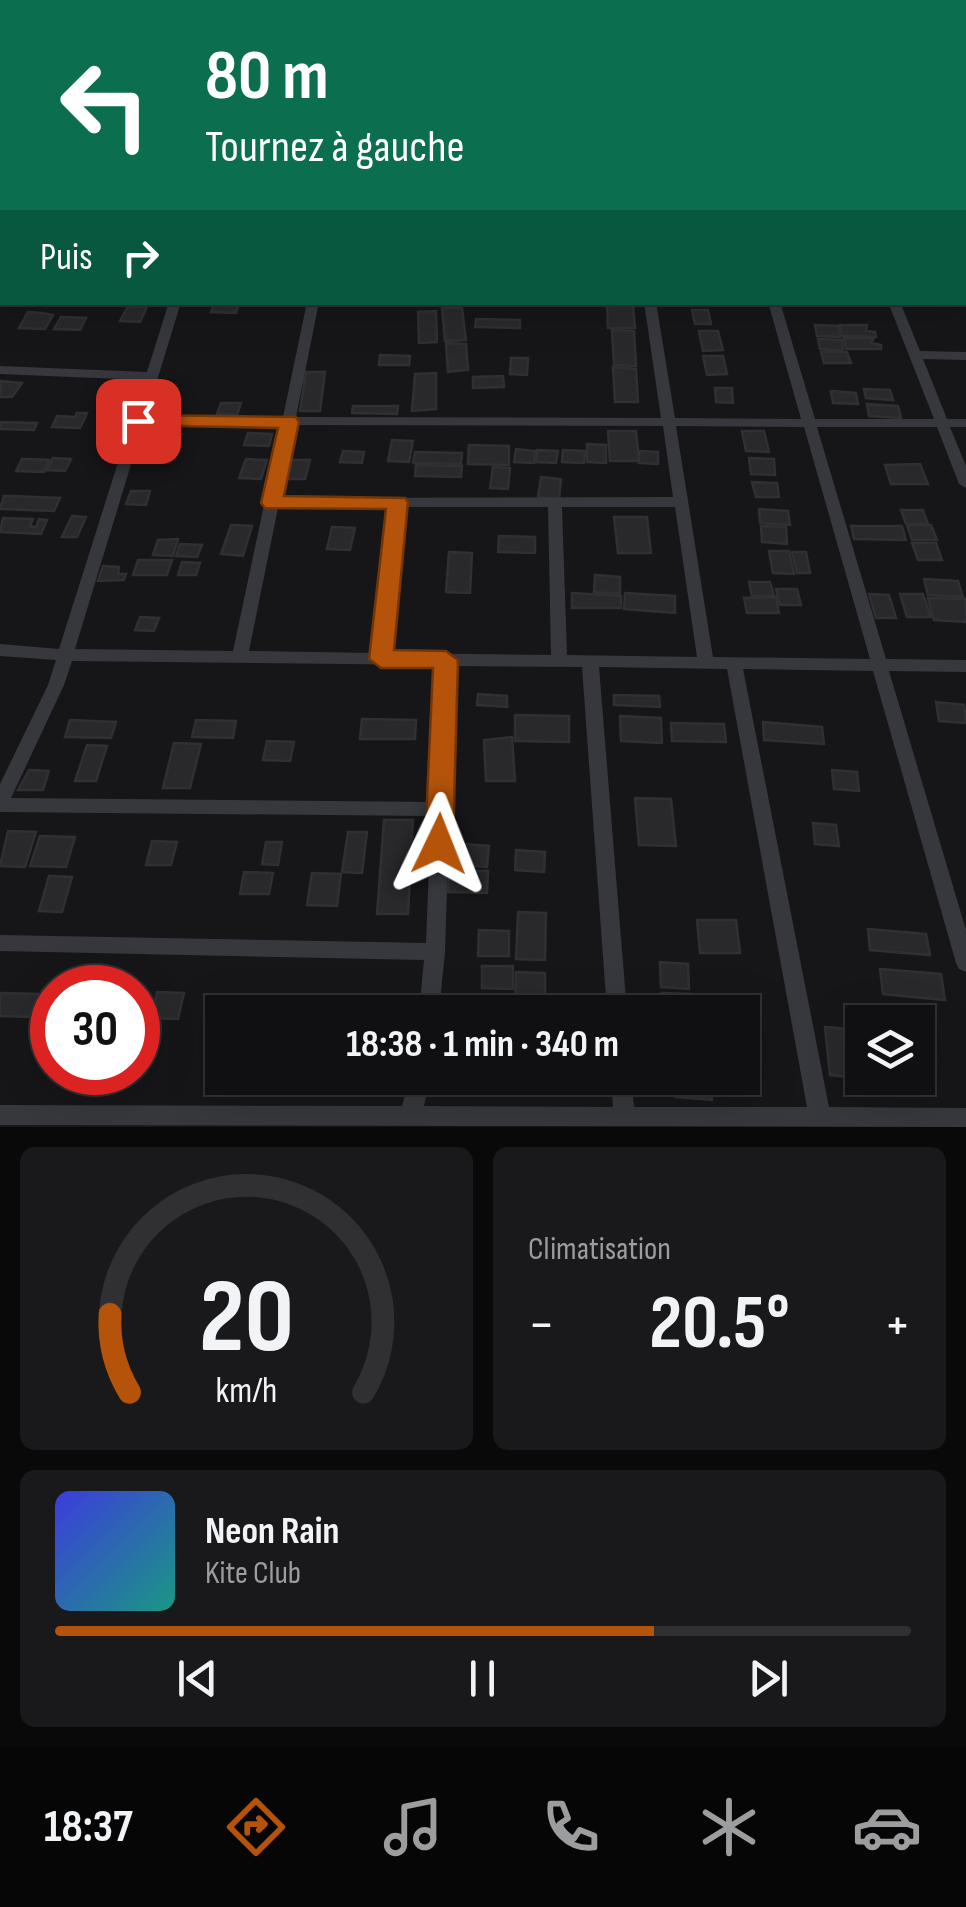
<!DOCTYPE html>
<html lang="fr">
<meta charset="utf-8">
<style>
:root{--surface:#101012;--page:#19191b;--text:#f1f3f6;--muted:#9c9d9f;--line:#303032;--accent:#b45309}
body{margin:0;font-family:"Sofia Sans Condensed",sans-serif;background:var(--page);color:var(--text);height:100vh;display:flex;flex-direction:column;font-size:38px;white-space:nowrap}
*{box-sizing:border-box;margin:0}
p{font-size:32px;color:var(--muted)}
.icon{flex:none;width:55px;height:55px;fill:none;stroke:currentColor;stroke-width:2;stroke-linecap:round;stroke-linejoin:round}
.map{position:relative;height:1127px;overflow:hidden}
.side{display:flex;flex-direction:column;gap:20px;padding:20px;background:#09090a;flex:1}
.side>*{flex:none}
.guide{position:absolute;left:0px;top:0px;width:968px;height:305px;box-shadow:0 10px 40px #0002,0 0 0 2px var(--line);background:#0b6e4f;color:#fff;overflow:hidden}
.tools{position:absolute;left:845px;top:1005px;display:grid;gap:20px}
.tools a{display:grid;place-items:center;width:90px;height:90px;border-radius:0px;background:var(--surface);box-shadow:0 10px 40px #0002,0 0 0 2px var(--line);font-size:50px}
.speed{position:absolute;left:30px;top:965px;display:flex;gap:20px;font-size:50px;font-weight:700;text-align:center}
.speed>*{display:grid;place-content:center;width:130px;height:130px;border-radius:50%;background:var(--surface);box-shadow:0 10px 40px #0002,0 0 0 2px var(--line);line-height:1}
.speed .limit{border:15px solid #d22;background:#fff;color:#111}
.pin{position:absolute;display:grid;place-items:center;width:85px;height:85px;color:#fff;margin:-42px;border-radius:20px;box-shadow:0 5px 15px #0006}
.me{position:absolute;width:110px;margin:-55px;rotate:2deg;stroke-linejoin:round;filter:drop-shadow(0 0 8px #0008)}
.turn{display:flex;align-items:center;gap:35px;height:210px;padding:0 40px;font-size:45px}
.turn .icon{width:130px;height:130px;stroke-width:2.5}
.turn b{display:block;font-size:70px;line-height:85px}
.then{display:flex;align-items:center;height:95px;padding:0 40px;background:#0003;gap:20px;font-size:38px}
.big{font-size:75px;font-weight:700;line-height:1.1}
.side .tile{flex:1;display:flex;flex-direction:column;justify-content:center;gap:15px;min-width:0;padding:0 35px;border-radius:15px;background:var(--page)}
.side .dial{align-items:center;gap:0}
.dial svg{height:260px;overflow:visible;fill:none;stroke:var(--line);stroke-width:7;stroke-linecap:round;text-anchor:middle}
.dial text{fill:var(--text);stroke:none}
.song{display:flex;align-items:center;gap:30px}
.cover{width:120px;height:120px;border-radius:15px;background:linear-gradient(135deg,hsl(240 70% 55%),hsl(170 70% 35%))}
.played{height:10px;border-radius:5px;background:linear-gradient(90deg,var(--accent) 70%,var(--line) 70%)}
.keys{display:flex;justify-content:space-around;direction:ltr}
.heat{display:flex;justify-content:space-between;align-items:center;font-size:55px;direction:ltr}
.side .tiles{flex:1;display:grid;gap:20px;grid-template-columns:1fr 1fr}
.tile:last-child{grid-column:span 2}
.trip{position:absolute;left:205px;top:995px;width:555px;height:100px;border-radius:0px;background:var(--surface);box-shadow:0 10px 40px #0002,0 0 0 2px var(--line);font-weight:700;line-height:100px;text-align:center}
.tab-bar{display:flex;height:160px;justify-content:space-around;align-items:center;background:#060607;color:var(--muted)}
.tab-bar .icon{width:70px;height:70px}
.tab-bar .selected{color:var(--accent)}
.tab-bar b{font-size:45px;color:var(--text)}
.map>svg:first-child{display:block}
.building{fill:#29292c;stroke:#303034;stroke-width:2.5}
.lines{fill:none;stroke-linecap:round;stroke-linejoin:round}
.minor{fill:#37383d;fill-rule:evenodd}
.route{fill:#b45309;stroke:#753606;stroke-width:2.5}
</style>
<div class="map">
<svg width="966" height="1127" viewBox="0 0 966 1127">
<rect width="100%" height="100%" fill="#161618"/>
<g class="building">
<path d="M215,303L239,304L236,313L211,312Z"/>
<path d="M128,306L147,307L140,322L120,321Z"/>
<path d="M607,306H633L635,328H608Z"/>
<path d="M442,308H462L466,340L445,341Z"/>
<path d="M692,310H708L711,324H695Z"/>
<path d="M436,311L437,342L419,343L418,312Z"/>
<path d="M28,312L42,313L53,315L45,329L19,328Z"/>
<path d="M61,317L86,318L80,330L54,329Z"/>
<path d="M476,319L520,320V328L475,327Z"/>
<path d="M815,325L838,326L840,337L817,336Z"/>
<path d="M840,325H867L866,331L875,332L876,337L842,336Z"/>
<path d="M612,330L634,331L636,366L614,365Z"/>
<path d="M699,331H718L723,350L703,351Z"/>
<path d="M844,338H874L871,343L881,345V349H846Z"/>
<path d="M818,339L842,340L843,351L820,349Z"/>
<path d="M446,343L466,344L468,370L448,372Z"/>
<path d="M821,352H847L851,363H824Z"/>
<path d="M380,355L410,356L409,365H379Z"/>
<path d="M703,356H723L727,374L707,375Z"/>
<path d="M511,358H528L527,375L510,374Z"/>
<path d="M613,367L636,369L638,402H615Z"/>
<path d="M306,372H325L320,411H300Z"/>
<path d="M436,373V409L412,411L415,374Z"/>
<path d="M503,376L504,387L473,388V377Z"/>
<path d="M1,381L22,383L12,397H0Z"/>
<path d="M715,388H732L733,403L716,402Z"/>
<path d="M864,389L890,390L893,400L866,398Z"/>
<path d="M831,391L856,393L858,404L833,403Z"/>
<path d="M221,403H241L237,415L217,414Z"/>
<path d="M867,404L898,406L901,418L869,416Z"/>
<path d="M353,406H398L397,414L352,413Z"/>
<path d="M77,413H87L80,428L52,427L57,416L75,417Z"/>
<path d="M0,422L37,423L34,430L0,429Z"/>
<path d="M608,431H636L639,461H610Z"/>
<path d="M742,431H764L769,452L746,451Z"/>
<path d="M163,432L182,434L169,457L150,455Z"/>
<path d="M248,433L272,434L269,446L244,445Z"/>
<path d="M392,440L413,441L409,462L388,461Z"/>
<path d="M587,444L606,445V463L587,462Z"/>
<path d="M469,445L509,446V465L468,464Z"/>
<path d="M516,449L535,451L534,463L514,462Z"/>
<path d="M537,450L558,451L556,463L536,462Z"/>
<path d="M563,450L585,451L584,463L562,462Z"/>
<path d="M343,451L364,452L362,463L340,462Z"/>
<path d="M639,451L658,452V464L639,463Z"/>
<path d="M415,452L462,453L461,464L413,463Z"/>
<path d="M53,458L71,459L65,471L47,470Z"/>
<path d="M749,458L774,459L775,475L751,474Z"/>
<path d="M22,459H27L49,460L44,472L16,471Z"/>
<path d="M246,459L267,460L261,479L239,478Z"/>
<path d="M288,460H310L305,479H287Z"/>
<path d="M920,464L928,484H891L885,465Z"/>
<path d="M416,465L462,466L461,477L415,476Z"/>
<path d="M493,467L510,468L508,489L490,488Z"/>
<path d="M541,477L561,479L559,499L538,497Z"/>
<path d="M752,482L777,483L779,497H756Z"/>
<path d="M131,491H150L146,505L126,504Z"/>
<path d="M4,496H11L60,498L54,511L0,509Z"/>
<path d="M759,509L788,511L790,525L760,523Z"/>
<path d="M901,510H923L928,524H906Z"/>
<path d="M72,516L86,517L77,537H62Z"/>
<path d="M614,517H647L651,553H618Z"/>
<path d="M3,518L33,519L30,526L36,527L39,519L47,520L41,534L0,532Z"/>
<path d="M231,525L252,526L243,556L221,554Z"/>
<path d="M907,525H931L937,540H912Z"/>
<path d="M761,526L786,527L787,544L762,542Z"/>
<path d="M851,526H902L906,540L854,539Z"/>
<path d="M332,527L355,528L350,550L327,549Z"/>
<path d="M499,536L535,537V553L498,552Z"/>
<path d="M178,539L173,556L153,555L158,540Z"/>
<path d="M912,543H936L942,560H918Z"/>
<path d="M180,544L202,545L197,557L176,556Z"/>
<path d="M769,551H789L794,574L773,573Z"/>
<path d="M449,552L472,553L470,593L446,592Z"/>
<path d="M792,552H806L810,573H797Z"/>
<path d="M138,560H172L167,575H133Z"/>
<path d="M182,562L200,563L196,575H178Z"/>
<path d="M103,566L119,567L118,574H126L124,580L98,581Z"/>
<path d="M595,575L620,577V594L594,592Z"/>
<path d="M924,579L958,581L963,597L928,595Z"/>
<path d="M749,582H770L774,596H752Z"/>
<path d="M776,589H797L801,605H780Z"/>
<path d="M572,593L621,596V608H572Z"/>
<path d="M625,593L675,596V613L624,609Z"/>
<path d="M869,594L889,595L896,618H876Z"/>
<path d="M900,594H923L931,617H907Z"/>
<path d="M776,597L779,613H747L744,598Z"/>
<path d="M928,598L966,599V622L934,620Z"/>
<path d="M140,617L159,618L154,631L135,630Z"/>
<path d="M478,694L507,696V707L477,705Z"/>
<path d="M614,695L659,696L660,707L614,705Z"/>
<path d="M936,702L964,705L966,723L939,721Z"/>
<path d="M515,715L569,716V742L515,741Z"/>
<path d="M620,716L661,718L662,743L621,741Z"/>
<path d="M362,719L416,720L415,739H360Z"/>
<path d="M70,720L116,722L111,738L65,737Z"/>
<path d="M196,720L236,721L233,738L192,737Z"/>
<path d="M763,722L822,727L824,744L764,740Z"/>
<path d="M671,723L724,724L726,742L672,741Z"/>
<path d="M512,737L515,781H486L484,740Z"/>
<path d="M267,741L294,742L290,761L263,760Z"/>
<path d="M174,743L201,744L190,788H163Z"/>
<path d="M87,745L107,746L96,781H75Z"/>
<path d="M29,770L49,771L43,790H18Z"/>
<path d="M832,770L857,772L859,791L834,789Z"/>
<path d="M635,798L671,799L676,846L639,845Z"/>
<path d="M384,820H413L408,914H377Z"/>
<path d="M813,823L836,825L839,846L815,844Z"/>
<path d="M8,831L36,832L25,867L0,866Z"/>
<path d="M348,832H367L362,873L342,872Z"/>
<path d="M40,836L75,837L66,867L30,866Z"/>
<path d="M152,841L177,842L171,865H146Z"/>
<path d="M266,842H282L278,865L262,864Z"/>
<path d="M450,843L489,846L487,867L448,865Z"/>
<path d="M516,850L545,852L544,872L515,870Z"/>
<path d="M449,870L488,871L487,893L448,892Z"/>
<path d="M244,872L273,873L269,894H240Z"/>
<path d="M312,873L341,874L337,906L307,905Z"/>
<path d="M49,876L72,877L62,912L39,911Z"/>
<path d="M518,912L546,913L545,960L516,959Z"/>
<path d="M697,920H736L740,953H700Z"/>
<path d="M868,929L926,934L930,955L870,950Z"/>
<path d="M479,930L509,931V956H478Z"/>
<path d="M660,962L688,964L689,989L661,987Z"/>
<path d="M482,966H513V989L482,988Z"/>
<path d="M880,969L941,974L945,1000L883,994Z"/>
<path d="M516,972L545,973V1012H515Z"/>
<path d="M157,992L184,993L178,1019L152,1018Z"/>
<path d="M0,993L40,994L33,1017L0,1016Z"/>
<path d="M661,993L691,994L692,1012H662Z"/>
<rect x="482" y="998" width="30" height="14"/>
<path d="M825,1027L862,1030V1078H886L887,1081L830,1075Z"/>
<path d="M676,1078H711L712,1100L676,1097Z"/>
</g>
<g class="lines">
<g class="minor">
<path d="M86,0H95L93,2H85Z"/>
<path d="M266,0H274L273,2H265Z"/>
<rect x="352" y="0" width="8" height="2"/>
<rect x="436" y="0" width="8" height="2"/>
<rect x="516" y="0" width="8" height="2"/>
<rect x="683" y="0" width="8" height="2"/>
<path d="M770,0H778L779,2H771Z"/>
<path d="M853,0H861L862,2H854Z"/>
<path d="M932,0H941L942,2H934Z"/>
<path d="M0,18L2,19V23L0,24Z"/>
<rect x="965" y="23" width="1" height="6"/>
<path d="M965,42L966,43V49L965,48Z"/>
<rect x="965" y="89" width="1" height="6"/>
<rect x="0" y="99" width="2" height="6"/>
<rect x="965" y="124" width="1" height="6"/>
<path d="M2,127V136L0,137V128Z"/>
<rect x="965" y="169" width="1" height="6"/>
<rect x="965" y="211" width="1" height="8"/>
<rect x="0" y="217" width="2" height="6"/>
<path d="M0,283L2,284V290L0,291Z"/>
<rect x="965" y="288" width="1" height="8"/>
<path d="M169,302H181L146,417H283L307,302H319L296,417L661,418L644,302H656L675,418L801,419L768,302H780L815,419H934L888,302H900L920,351L966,352V360L923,359L947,419H966V427H950L966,466V488L959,484L937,427H817L886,659L966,660V672L889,671L966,930V972L959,969L956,963L873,671L743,669L829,1107L966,1108V1127L0,1125V1105L402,1106L410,1078H430L424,1106L613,1107L611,1078H631L634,1107H807L727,669L599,667L627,1012H607L582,667L454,666L445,952L439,1012H419L424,960L0,951V935L426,943L431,816L0,812V784L48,685L56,660L0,656V644L59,649L144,380L0,374V366L147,372ZM143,425H281L233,651L75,649ZM294,425L663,426L673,497L280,498ZM676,426L804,427L870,659L713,657ZM389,507L374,653L249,651L278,508ZM404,507H548L551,655L390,653ZM562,507H675L697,657L567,655ZM72,661L438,665L432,802L11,798L64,685Z"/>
</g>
</g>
<path class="route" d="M138,415L296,417L299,422L284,496L405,498L408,502L394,650L446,651L458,660L453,844L449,853L439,856L429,853L425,844L433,668H381L369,659L386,509L265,508L261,503L278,428L131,425L128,421Z"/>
</svg>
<div class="tools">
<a><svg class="icon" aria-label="layers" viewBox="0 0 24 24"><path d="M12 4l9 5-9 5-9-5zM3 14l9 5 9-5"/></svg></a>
</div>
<div class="speed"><div class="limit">30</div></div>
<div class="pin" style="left:138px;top:421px;background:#d93025"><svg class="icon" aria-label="arrive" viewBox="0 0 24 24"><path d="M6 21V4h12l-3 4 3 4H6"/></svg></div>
<svg class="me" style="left:439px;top:844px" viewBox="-20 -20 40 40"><path d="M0-17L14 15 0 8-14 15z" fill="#b45309" stroke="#fff" stroke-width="4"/></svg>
<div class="trip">18:38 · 1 min · 340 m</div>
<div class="guide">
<div class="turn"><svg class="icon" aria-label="left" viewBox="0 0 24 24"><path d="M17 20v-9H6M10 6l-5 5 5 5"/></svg><div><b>80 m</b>Tournez à gauche</div></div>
<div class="then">Puis<svg class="icon" aria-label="right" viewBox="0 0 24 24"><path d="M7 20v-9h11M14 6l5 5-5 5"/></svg></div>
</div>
</div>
<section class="side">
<div class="tiles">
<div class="tile dial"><svg viewBox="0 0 100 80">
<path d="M14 69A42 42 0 1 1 86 69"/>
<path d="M14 69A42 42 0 0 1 8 45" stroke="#b45309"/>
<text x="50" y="56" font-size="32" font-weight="700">20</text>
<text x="50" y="72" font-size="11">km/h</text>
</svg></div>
<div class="tile"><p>Climatisation</p>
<div class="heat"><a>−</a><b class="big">20.5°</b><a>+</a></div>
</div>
<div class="tile">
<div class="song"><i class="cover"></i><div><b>Neon Rain</b><p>Kite Club</p></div></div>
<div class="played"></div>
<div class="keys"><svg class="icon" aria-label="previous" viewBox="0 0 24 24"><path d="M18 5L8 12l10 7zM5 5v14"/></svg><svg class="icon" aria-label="pause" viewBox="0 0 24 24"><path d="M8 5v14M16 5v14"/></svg><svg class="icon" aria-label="next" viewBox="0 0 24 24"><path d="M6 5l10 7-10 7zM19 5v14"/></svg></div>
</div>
</div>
</section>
<nav class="tab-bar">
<b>18:37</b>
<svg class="icon selected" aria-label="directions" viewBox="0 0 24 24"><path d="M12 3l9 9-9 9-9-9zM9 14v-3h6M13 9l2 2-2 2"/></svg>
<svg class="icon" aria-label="music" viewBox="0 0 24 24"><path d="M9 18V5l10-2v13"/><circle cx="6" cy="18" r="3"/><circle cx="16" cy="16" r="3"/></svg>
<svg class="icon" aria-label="phone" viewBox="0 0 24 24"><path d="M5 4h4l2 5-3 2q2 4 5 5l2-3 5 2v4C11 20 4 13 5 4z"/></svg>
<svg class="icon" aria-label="climate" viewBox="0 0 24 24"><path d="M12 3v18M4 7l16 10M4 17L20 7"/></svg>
<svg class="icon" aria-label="car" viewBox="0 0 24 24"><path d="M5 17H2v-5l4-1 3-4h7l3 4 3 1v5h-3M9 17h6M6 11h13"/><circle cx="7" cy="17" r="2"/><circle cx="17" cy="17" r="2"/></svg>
</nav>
